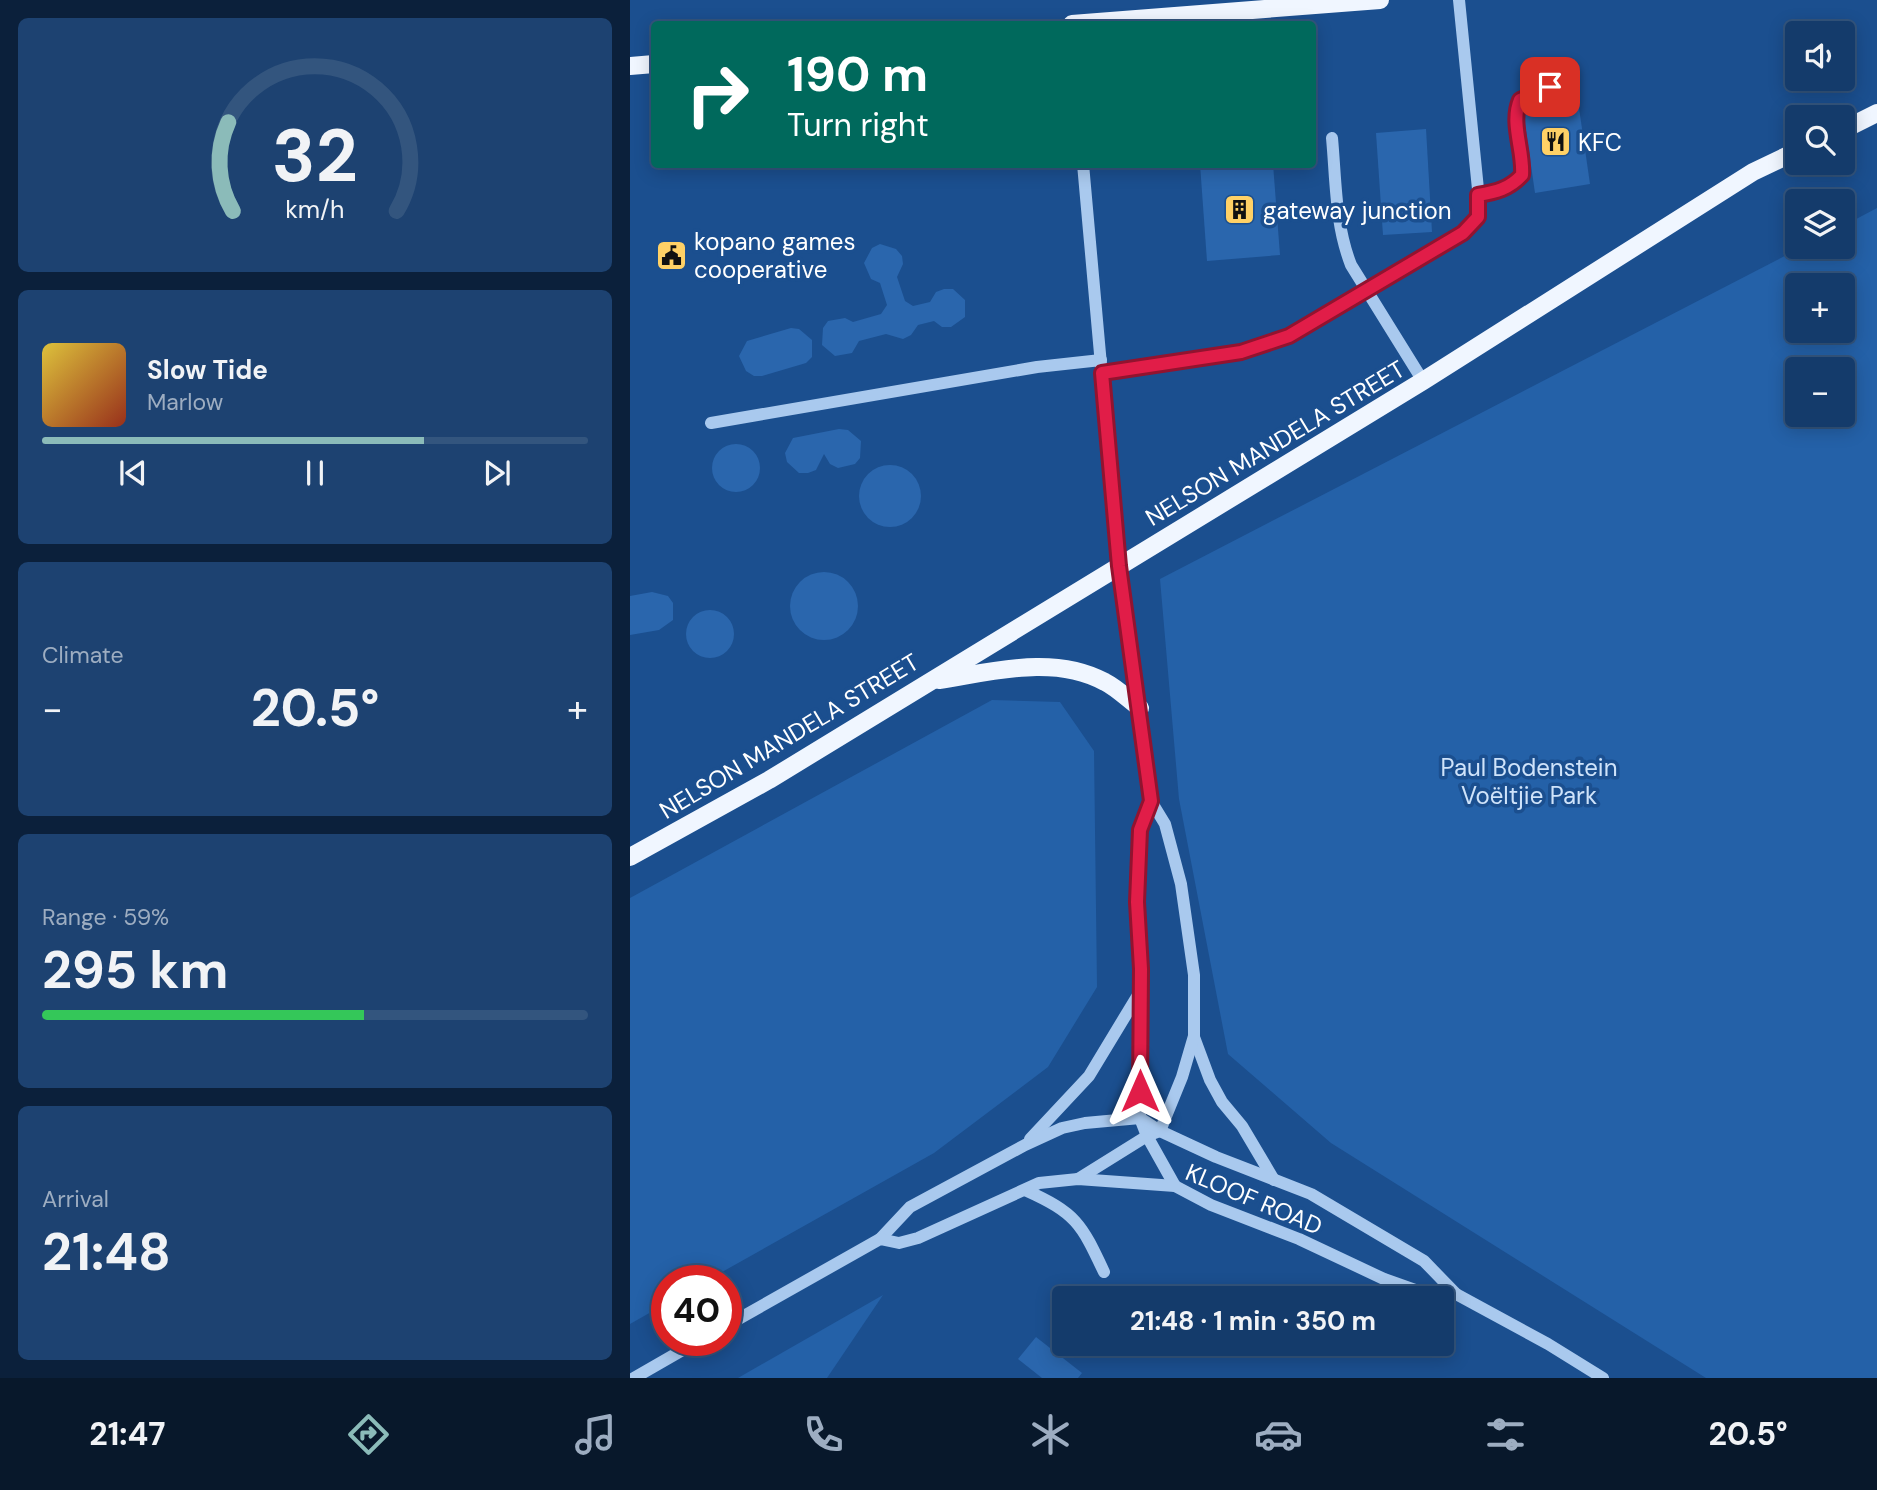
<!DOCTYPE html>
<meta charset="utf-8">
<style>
:root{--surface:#143b6b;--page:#1d4271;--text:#f1f3f6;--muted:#9dadc1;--line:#33557e;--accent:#8bbbb9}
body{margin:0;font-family:"DM Sans",sans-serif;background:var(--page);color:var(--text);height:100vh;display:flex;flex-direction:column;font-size:26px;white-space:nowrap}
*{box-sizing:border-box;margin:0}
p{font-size:23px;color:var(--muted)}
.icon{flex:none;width:38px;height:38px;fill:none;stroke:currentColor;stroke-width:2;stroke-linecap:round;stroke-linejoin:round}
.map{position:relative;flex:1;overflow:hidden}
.sheet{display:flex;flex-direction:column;gap:18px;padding:18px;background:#0b203b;width:630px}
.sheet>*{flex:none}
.banner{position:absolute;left:21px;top:21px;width:665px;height:147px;border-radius:7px;box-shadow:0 4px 18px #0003,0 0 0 2px var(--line);background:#00695c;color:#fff;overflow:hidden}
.controls{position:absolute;left:1155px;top:21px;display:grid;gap:14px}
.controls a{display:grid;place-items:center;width:70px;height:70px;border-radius:7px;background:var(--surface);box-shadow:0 4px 18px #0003,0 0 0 2px var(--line);font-size:35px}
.speed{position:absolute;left:21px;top:1265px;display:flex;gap:14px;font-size:35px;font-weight:700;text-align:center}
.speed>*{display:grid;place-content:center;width:91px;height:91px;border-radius:50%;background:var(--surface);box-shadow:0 4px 18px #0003,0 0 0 2px var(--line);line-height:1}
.speed .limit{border:10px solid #d22;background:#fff;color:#111}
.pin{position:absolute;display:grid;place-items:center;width:60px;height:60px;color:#fff;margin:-30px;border-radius:14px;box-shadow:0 4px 10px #0006}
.me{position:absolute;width:77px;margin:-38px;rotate:0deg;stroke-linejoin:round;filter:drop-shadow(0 0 5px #0008)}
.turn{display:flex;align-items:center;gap:24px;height:147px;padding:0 21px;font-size:32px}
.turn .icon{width:91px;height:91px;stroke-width:2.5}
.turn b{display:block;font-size:49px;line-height:60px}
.big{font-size:52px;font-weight:700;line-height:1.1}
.sheet .tile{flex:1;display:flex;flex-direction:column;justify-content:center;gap:10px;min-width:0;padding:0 24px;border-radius:10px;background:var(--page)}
.sheet .dial{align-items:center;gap:0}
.dial svg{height:182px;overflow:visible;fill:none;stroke:var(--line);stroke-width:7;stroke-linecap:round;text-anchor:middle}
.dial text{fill:var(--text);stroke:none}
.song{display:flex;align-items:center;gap:21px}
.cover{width:84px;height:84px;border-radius:10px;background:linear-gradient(135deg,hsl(50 70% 55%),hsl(10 70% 35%))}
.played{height:7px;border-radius:4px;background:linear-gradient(90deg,var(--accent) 70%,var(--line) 70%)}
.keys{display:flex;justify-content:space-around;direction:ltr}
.heat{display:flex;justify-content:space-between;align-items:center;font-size:38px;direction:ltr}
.charge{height:10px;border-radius:5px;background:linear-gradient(90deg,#34c759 59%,var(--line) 0)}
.trip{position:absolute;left:422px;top:1286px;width:402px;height:70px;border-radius:7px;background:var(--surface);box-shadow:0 4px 18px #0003,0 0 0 2px var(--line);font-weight:700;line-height:70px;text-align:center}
.tab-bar{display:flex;height:112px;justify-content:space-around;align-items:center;background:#08182b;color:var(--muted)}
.tab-bar .icon{width:49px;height:49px}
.tab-bar .on{color:var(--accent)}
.tab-bar b{font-size:32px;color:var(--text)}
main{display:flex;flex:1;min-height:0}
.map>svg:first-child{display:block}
.green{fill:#2461a8;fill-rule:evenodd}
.building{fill:#2a66ad}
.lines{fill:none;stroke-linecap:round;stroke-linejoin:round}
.minor{stroke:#a9c9ee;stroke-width:12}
.major{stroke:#f0f6ff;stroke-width:18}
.route-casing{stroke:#92132f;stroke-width:18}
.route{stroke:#e11d48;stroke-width:12}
.labels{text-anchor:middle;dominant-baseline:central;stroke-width:7;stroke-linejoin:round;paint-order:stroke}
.poi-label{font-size:24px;fill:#fff;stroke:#1b4f8f;text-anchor:start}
.street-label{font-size:24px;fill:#fff;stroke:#1b4f8f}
.park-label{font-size:24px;fill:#cfe3fa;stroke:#1b4f8f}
</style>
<main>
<section class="sheet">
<div class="tile dial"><svg viewBox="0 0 100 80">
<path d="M14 69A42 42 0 1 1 86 69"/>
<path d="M14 69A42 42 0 0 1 12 30" stroke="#8bbbb9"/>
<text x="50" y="56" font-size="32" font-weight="700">32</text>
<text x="50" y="72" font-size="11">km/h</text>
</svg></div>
<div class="tile">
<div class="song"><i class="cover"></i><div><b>Slow Tide</b><p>Marlow</p></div></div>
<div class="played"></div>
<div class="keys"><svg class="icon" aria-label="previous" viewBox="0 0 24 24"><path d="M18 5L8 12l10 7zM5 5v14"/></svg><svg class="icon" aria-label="pause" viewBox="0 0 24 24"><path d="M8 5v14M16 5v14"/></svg><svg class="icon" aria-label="next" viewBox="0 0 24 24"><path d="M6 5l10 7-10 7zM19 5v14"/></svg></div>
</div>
<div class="tile"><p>Climate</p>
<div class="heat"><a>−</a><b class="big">20.5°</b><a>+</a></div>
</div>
<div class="tile"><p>Range · 59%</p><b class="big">295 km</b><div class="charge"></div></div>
<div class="tile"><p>Arrival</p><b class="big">21:48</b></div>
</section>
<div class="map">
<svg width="1247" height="1378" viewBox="0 0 1247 1378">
<rect width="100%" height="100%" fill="#1b4f8f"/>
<g class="green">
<path d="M1247,208V1378H1076L701,1143L598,1054L549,799L530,579L1172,247H1213V226ZM1167,285H1213V331H1167ZM1167,369H1213V415H1167Z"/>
<path d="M362,700L430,702L464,751L467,987L418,1067L304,1153L76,1281H37V1303L0,1324V898Z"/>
<path d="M253,1295L197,1378H108Z"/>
</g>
<g class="building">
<path d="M948,101L960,184L905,193L893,110Z"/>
<path d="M796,129L802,232L753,235L746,133Z"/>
<path d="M570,164H643L650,255L577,261Z"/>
<path d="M250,244L266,249L272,256L273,264L267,277L275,301L283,306L300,302L306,292L314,289H323L335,300V317L321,327H312L304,321L288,325L281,335L273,339L256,334L229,341L222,353L205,356L192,345L193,328L198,321L215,318L223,322L251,314L257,305L250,283L241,279L234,263L242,248Z"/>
<path d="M161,328L169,329L182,340V357L176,363L132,376H124L116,371L109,356L117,341Z"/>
<path d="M209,429L218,430L231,441L230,458L225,464L208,468L200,464L194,454L186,470L178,473H169L157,462L155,453L163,438Z"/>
<circle cx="106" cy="468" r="24"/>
<circle cx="260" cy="496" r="31"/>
<circle cx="194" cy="606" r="34"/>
<path d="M22,592L38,596L43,603V620L29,630L0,635V596Z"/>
<circle cx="80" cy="634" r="24"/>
<path d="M406,1337L452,1373L448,1378H412L388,1359Z"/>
</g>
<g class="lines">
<g class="minor">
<path d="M702,138C706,181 705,224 721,265L793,381"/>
<path d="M848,195C866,192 879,189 892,175C894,151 880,123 890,100L920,87"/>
<path d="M472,373L632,347L659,336L833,233L848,217L850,209L829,0"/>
<path d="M81,423L407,367L471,360"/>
<path d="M521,801L510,830L507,902L511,969L510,1118L517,1136L545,1186"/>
<path d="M564,1037L580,1080L592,1102L612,1126L644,1180"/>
<path d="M400,1139L459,1076L508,995"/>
<path d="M448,1179L517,1136L530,1131L552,1077L564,1036V975L551,884L535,824L521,801L489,566L453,164"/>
<path d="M395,1190C446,1213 451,1223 474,1272"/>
<path d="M250,1239L280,1207L395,1145L432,1128L455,1123L510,1118L530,1131L586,1157L681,1194L794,1261L826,1294"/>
<path d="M96,1326L250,1239L269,1243L288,1238L409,1183L448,1179L545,1186L581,1205L669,1239L754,1279L785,1290L826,1294L918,1344L973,1378"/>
<path d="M4,1378L70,1340"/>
</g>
<g class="major">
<path d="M442,24L750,0"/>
<path d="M0,66L24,64"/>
<path d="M1213,130L1247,113"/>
<path d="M309,680C362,672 424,654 475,682C487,688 499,700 510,708"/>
<path d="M0,857L139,780L793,381L1123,172L1167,151"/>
</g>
</g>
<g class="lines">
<defs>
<path id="route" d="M510,1091L511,969L507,902L510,830L521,801L489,566L472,373L611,352L659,336L833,233L848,217V195C866,192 879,189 892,175C894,151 880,123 890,100L920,87"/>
</defs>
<use href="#route" class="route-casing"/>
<use href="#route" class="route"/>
</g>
<defs>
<symbol id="restaurant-square" viewBox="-11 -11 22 22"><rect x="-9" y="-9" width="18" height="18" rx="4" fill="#ffd166" stroke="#1b4f8f"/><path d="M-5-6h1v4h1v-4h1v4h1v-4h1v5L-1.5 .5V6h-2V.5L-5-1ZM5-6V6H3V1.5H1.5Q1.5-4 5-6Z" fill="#111"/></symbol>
<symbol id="building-square" viewBox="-11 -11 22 22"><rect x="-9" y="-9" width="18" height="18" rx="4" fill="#ffd166" stroke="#1b4f8f"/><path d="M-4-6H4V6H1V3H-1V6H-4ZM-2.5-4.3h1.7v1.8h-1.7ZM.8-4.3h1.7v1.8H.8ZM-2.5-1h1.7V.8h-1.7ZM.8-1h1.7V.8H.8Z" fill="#111"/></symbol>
<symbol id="civic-square" viewBox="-11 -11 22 22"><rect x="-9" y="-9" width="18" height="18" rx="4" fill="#ffd166" stroke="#1b4f8f"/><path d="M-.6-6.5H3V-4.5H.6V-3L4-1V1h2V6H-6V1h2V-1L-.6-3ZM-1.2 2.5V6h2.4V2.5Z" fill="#111"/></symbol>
</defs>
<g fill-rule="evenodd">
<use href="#restaurant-square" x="908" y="124" width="35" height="35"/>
<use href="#building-square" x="592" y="192" width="35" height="35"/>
<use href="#civic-square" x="24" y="238" width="35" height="35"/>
</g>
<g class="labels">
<g class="poi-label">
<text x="948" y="142">KFC</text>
<text x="633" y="210">gateway junction</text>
<text x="64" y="241">kopano games<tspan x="64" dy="28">cooperative</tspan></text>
</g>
<g class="street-label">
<text transform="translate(645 443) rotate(-31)">NELSON MANDELA STREET</text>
<text transform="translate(159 736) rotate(-31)">NELSON MANDELA STREET</text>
<text transform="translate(624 1199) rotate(23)">KLOOF ROAD</text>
</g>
<g class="park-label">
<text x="899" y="767">Paul Bodenstein<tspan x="899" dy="28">Voëltjie Park</tspan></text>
</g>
</g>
</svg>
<div class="controls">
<a><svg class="icon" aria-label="sound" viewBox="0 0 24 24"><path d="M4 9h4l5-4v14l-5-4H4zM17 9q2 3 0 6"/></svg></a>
<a><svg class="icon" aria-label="search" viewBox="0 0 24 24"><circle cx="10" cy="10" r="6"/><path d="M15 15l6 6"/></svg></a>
<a><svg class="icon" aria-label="layers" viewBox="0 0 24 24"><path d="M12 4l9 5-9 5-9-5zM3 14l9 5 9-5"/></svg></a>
<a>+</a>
<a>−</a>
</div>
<div class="speed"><div class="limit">40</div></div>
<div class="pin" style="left:920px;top:87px;background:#d93025"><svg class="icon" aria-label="arrive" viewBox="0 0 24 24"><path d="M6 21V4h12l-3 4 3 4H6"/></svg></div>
<svg class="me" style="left:510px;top:1091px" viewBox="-20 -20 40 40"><path d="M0-17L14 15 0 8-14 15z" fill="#e11d48" stroke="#fff" stroke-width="4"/></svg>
<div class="trip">21:48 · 1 min · 350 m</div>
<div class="banner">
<div class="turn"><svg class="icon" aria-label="right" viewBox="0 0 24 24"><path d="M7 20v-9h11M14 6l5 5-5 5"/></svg><div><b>190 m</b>Turn right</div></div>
</div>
</div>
</main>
<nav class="tab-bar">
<b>21:47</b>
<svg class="icon on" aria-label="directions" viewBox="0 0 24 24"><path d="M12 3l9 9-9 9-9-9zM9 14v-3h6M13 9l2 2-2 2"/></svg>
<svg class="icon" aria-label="music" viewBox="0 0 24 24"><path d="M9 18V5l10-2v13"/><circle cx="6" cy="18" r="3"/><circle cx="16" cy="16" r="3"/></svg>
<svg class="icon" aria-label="phone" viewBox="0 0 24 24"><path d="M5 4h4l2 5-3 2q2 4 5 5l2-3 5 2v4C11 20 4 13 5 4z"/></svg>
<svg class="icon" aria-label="climate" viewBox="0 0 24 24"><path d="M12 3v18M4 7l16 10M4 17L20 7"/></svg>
<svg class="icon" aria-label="car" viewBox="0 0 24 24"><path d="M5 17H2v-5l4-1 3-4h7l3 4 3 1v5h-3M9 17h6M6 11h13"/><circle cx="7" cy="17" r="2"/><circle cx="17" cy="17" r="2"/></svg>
<svg class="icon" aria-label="filters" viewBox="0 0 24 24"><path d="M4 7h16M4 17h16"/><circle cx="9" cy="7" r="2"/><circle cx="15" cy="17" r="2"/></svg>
<b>20.5°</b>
</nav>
